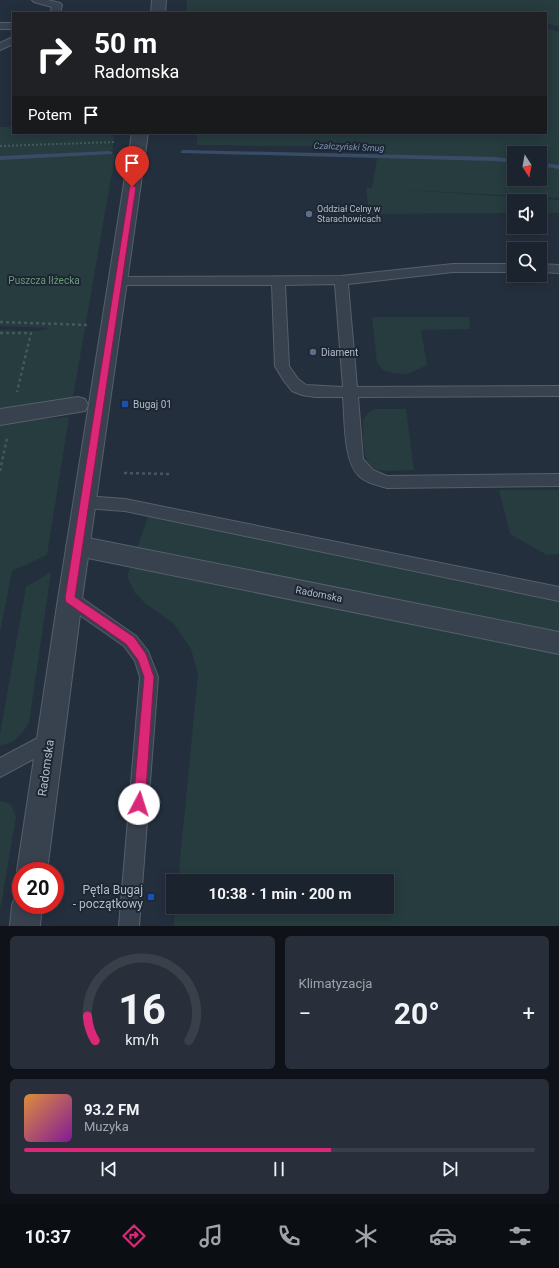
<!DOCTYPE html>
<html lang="pl">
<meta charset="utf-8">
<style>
:root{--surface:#1b232e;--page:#282f3a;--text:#f1f3f6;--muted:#a0a4aa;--line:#39404a;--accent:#db2777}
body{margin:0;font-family:Roboto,sans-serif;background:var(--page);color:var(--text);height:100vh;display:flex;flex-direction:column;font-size:15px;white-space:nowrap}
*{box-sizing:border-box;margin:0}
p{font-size:13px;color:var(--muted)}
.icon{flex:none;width:22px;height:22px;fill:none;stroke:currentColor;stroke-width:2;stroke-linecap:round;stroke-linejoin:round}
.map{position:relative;height:926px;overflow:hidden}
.side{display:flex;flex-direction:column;gap:10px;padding:10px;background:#0f1319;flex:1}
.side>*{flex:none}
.top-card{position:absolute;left:12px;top:12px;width:535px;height:122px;border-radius:0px;box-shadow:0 2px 10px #0003,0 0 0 1px var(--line);background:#202124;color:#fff;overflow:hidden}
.needle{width:26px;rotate:169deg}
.tools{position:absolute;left:507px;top:146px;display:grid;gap:8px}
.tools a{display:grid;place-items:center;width:40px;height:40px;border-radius:0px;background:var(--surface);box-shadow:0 2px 10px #0003,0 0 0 1px var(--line);font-size:20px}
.speed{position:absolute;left:12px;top:862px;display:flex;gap:8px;font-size:20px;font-weight:700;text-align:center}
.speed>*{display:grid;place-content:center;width:52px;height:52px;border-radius:50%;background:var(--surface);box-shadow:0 2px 10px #0003,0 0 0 1px var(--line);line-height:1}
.speed .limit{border:6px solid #d22;background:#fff;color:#111}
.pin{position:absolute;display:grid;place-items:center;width:34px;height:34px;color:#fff;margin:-41px -17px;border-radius:50% 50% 50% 0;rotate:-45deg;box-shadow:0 0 4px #0007}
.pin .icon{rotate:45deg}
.me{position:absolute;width:44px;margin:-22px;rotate:5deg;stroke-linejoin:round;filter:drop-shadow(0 0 3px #0008)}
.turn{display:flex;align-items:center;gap:14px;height:84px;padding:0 16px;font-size:18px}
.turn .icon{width:52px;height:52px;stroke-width:2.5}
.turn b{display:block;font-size:28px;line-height:34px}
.then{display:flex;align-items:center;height:38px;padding:0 16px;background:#0003;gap:8px;font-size:15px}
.big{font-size:30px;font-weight:700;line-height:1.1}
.side .tile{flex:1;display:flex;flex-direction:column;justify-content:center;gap:6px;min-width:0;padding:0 14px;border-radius:6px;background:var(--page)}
.side .dial{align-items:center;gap:0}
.dial svg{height:104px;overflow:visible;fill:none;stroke:var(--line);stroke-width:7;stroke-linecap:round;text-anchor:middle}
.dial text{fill:var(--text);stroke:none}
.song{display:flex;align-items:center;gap:12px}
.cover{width:48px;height:48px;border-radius:6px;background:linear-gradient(135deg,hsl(30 70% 55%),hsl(290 70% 35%))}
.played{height:4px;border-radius:2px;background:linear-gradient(90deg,var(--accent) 60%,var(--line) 60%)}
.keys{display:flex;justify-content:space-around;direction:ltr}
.heat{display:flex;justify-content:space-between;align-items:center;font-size:22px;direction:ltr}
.side .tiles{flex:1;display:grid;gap:10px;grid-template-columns:1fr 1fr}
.tile:last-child{grid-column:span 2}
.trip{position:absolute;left:166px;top:874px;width:228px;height:40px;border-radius:0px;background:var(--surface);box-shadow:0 2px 10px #0003,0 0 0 1px var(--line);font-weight:700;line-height:40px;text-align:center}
.dock{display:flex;height:64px;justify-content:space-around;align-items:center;background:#0b0e12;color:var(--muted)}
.dock .icon{width:28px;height:28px}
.dock .active{color:var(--accent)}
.dock b{font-size:18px;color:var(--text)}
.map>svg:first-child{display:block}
.green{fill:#263c3f;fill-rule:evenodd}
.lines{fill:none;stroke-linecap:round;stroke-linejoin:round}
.stream{fill:#394c67;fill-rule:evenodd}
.service-casing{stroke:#565f6c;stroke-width:2}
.pedestrian-casing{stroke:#565f6c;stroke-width:2}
.minor-casing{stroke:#565f6c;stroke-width:2}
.tertiary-casing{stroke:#565f6c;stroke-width:2}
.path-far1{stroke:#44595c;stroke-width:2;stroke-dasharray:2 2;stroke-linecap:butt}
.path{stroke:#44595c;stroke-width:2.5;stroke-dasharray:3 3;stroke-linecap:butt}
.service{fill:#38414e;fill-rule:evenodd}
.pedestrian{fill:#38414e;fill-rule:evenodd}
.minor{fill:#38414e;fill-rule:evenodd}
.tertiary{fill:#38414e;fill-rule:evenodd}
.route{fill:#db2777;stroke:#8e194d}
.service-dot{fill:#5c6f8a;stroke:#1d2633;stroke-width:1.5}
.transit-dot{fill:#1a4fb4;stroke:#1d2633;stroke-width:1.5}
.labels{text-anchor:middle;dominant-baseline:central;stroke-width:4;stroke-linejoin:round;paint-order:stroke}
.far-water-label{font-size:9px;font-style:italic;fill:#7c92b1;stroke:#1d2633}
.far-poi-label{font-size:9px;fill:#b4bcc9;stroke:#1d2633;text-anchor:start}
.park-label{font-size:10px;fill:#6b9a76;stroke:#1d2633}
.poi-label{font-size:10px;fill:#b4bcc9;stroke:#1d2633;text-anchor:start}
.street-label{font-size:10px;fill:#b4bcc9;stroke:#1d2633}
.near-street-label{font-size:12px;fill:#b4bcc9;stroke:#1d2633}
.near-poi-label{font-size:12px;fill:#b4bcc9;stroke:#1d2633;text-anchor:end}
</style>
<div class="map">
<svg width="559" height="926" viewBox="0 0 559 926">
<rect width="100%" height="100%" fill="#242f3e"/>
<g class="green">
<path d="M187,0H559V27L546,23V13H186Z"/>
<path d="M546,28L559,32V198L389,189L559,200V213H540V201H514V213L369,214L366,188H372L379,147L197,145V133H546ZM514,153H540V179H514Z"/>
<path d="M0,127H13V133H114L112,155H115L73,397L21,406L19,421L69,417L47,555L12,571L0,632V330L38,331L50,328L0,326Z"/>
<path d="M372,317H469L470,329L421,330L427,365L408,374L392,373L383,370L377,363Z"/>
<path d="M375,409H406L414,470C403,470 389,472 379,470C360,467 364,434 363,420L368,413Z"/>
<path d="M499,490H559V554L547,555L510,534Z"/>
<path d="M148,517L208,527L559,601V926H174L175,907H387V881H178L198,674L191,649L174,624L145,603L135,593L127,576Z"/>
<path d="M51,572L29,723C21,735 15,742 0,746V734L26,587Z"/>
<path d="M0,801L11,804L16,817L0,910Z"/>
</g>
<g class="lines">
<g class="stream">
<path d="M183,150L495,157L514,159V163L495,161L181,153V151Z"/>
<path d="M110,151L113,153L112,154L0,160V156Z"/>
<path d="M540,162L559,165V169L540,166Z"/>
</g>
<defs>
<g id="service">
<path d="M32,0H48L60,3L62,5L60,13H50L52,7L34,2Z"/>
<rect x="0" y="23" width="13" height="6"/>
<path d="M13,37V44L0,50V43Z"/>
<path d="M453,264H514V272H453L348,284L357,387L559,386V396L358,397L363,459L373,470L387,476L559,474V486L387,488C377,485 366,483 359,476C343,461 345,419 343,397H315L302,395L292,391L284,381L275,366L272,285H119L114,284L113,281L114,278L119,277L341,276ZM335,284L343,387L306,385L298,379L289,366L285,285Z"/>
<path d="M540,264L559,265V273L540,272Z"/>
<path d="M85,496L125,499L559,587V601L125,511L85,508L80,506L77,502L80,498Z"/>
<path d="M70,592L76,594L136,636L148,651L158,677L139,926H119L140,677L135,661L124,646L64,604L62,599L64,594Z"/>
<path d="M49,732L56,735L58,741L56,747L0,777V758Z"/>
</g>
<path id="pedestrian" d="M78,397L85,399L88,405L85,411L0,425V409Z"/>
<path id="minor" d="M78,536L559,632V654L78,556L70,553L66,546L70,539Z"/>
<g id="tertiary">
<path d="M152,0H166L165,13H151Z"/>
<path d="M132,133H148L82,599L47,871H21V880L17,871L58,599Z"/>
<path d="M21,893V905H42L40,926H10L12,905L16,894Z"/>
</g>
</defs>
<use href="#service" class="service-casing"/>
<use href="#pedestrian" class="pedestrian-casing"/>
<use href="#minor" class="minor-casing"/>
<use href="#tertiary" class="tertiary-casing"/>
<path class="path-far1" d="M0,146L116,142"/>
<g class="path">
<path d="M0,322L87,325"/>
<path d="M0,333H31L17,392"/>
<path d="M0,471L7,438"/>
<path d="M124,473L170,474"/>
</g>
<use href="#service" class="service"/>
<use href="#pedestrian" class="pedestrian"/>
<use href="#minor" class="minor"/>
<use href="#tertiary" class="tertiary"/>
</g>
<path class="route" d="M130,185L136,187L75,597L134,637L146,654L154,677L145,804L143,808L139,810L135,808L133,804L144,677L138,660L126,644L66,602L65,598Z"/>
<g class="service-dot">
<circle cx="309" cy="214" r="4"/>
<circle cx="313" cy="352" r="4"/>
</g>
<g class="transit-dot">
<rect x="121" y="400" width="8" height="8" rx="2"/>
<rect x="147" y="893" width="8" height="8" rx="2"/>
</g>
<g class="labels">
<g class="far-water-label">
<text transform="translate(349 147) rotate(2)">Czałczyński Smug</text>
</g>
<g class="far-poi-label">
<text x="317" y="209">Oddział Celny w<tspan x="317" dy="10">Starachowicach</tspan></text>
</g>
<g class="park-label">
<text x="44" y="280">Puszcza Iłżecka</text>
</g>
<g class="poi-label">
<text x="321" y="352">Diament</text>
<text x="133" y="404">Bugaj 01</text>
</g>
<g class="street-label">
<text transform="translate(319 594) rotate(11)">Radomska</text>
</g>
<g class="near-street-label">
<text transform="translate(46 768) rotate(-82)">Radomska</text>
</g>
<g class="near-poi-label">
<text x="143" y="890">Pętla Bugaj<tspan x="143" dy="14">- początkowy</tspan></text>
</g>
</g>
</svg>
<div class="tools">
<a><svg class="needle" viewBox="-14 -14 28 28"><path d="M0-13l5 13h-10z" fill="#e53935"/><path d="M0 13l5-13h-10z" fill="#a0a4aa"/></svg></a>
<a><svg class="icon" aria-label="sound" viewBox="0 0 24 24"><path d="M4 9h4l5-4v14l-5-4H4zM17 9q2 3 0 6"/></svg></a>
<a><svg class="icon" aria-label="search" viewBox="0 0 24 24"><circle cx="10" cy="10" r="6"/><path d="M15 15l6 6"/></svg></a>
</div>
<div class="speed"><div class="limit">20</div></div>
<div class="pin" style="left:132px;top:187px;background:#d93025"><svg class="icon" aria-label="arrive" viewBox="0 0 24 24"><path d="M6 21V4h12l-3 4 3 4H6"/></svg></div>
<svg class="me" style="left:139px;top:804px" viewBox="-20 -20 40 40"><circle r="19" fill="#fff"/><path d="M0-13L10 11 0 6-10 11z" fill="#db2777"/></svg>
<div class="trip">10:38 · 1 min · 200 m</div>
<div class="top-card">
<div class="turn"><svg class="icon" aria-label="right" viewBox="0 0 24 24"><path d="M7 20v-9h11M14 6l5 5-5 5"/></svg><div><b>50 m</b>Radomska</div></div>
<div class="then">Potem<svg class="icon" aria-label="arrive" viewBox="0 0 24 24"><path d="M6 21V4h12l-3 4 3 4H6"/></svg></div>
</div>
</div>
<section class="side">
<div class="tiles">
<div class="tile dial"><svg viewBox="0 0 100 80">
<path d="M14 69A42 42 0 1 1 86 69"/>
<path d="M14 69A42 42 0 0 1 8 50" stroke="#db2777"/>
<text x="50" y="56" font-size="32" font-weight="700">16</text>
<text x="50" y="72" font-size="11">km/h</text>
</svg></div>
<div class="tile"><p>Klimatyzacja</p>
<div class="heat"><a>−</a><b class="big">20°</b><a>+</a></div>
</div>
<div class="tile">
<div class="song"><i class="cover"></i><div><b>93.2 FM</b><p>Muzyka</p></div></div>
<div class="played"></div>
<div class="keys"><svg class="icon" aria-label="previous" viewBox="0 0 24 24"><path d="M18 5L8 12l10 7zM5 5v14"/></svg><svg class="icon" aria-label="pause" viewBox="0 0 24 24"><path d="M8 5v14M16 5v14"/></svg><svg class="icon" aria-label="next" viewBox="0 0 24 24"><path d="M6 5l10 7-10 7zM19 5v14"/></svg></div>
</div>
</div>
</section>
<nav class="dock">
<b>10:37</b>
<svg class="icon active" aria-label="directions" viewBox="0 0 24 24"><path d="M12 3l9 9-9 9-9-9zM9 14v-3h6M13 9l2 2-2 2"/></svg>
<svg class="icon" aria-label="music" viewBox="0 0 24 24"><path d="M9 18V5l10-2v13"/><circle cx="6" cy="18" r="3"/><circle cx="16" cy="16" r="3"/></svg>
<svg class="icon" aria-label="phone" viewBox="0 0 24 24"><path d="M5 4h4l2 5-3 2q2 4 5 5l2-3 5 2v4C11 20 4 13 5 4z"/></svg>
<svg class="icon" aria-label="climate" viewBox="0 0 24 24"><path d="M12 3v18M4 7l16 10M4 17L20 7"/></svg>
<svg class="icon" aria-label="car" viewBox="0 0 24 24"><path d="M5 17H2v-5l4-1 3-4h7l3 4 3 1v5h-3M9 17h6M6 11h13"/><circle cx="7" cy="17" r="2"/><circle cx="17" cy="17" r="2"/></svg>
<svg class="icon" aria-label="filters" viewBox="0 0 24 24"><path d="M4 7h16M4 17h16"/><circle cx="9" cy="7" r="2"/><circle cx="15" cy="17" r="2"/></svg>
</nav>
